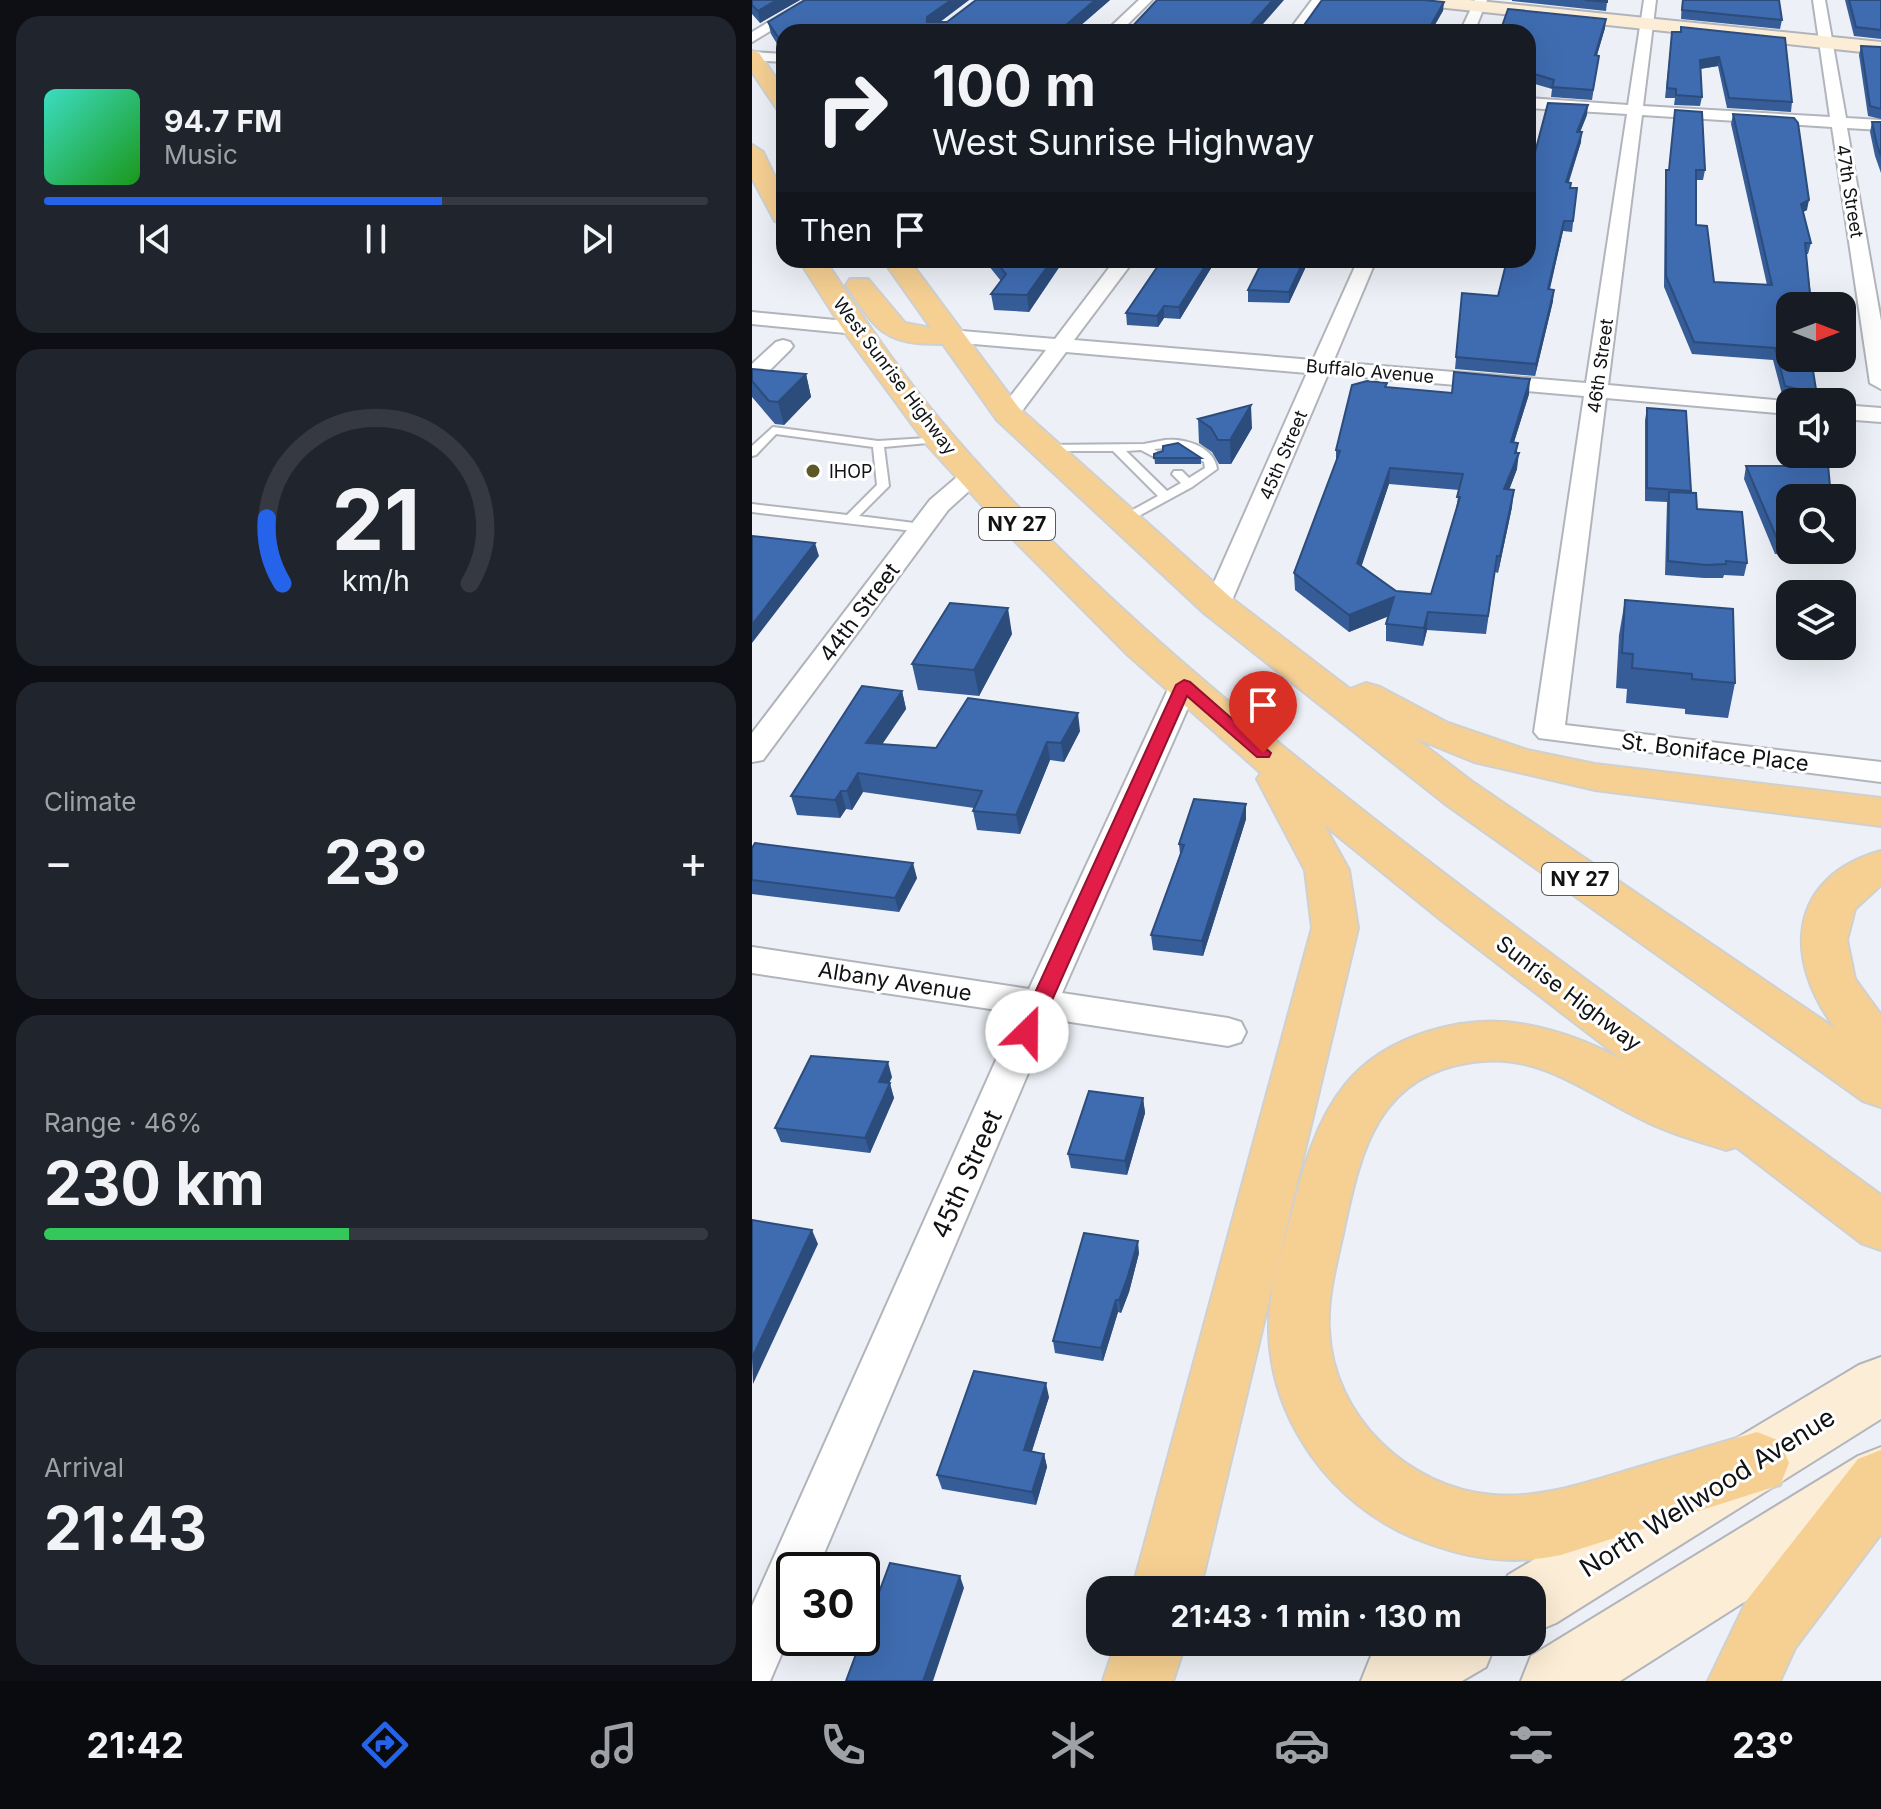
<!DOCTYPE html>
<meta charset="utf-8">
<style>
:root{--surface:#171b24;--page:#20242c;--text:#f1f3f6;--muted:#9ea1a6;--line:#363941;--accent:#2563eb}
body{margin:0;font-family:Inter,sans-serif;background:var(--page);color:var(--text);height:100vh;display:flex;flex-direction:column;font-size:30px;white-space:nowrap}
*{box-sizing:border-box;margin:0}
p{font-size:26px;color:var(--muted)}
.icon{flex:none;width:44px;height:44px;fill:none;stroke:currentColor;stroke-width:2;stroke-linecap:round;stroke-linejoin:round}
.map{position:relative;flex:1;overflow:hidden}
.side{display:flex;flex-direction:column;gap:16px;padding:16px;background:#0d0f14;width:752px}
.side>*{flex:none}
.top-card{position:absolute;left:24px;top:24px;width:760px;height:244px;border-radius:24px;box-shadow:0 8px 32px #0002;background:#171b24;color:var(--text);overflow:hidden}
.needle{width:52px;rotate:90deg}
.tools{position:absolute;left:1024px;top:292px;display:grid;gap:16px}
.tools a{display:grid;place-items:center;width:80px;height:80px;border-radius:16px;background:var(--surface);box-shadow:0 8px 32px #0002;font-size:40px}
.speed{position:absolute;left:24px;top:1552px;display:flex;gap:16px;font-size:40px;font-weight:700;text-align:center}
.speed>*{display:grid;place-content:center;width:104px;height:104px;border-radius:50%;background:var(--surface);box-shadow:0 8px 32px #0002;line-height:1}
.speed .limit{border:4px solid #111;border-radius:12px;background:#fff;color:#111}
.pin{position:absolute;display:grid;place-items:center;width:68px;height:68px;color:#fff;margin:-82px -34px;border-radius:50% 50% 50% 0;rotate:-45deg;box-shadow:0 0 8px #0007}
.pin .icon{rotate:45deg}
.me{position:absolute;width:88px;margin:-44px;rotate:23deg;stroke-linejoin:round;filter:drop-shadow(0 0 6px #0008)}
.turn{display:flex;align-items:center;gap:28px;height:168px;padding:0 24px;font-size:36px}
.turn .icon{width:104px;height:104px;stroke-width:2.5}
.turn b{display:block;font-size:56px;line-height:68px}
.then{display:flex;align-items:center;height:76px;padding:0 24px;background:#0003;gap:16px;font-size:30px}
.big{font-size:60px;font-weight:700;line-height:1.1}
.side .tile{flex:1;display:flex;flex-direction:column;justify-content:center;gap:12px;min-width:0;padding:0 28px;border-radius:24px;background:var(--page)}
.side .dial{align-items:center;gap:0}
.dial svg{height:208px;overflow:visible;fill:none;stroke:var(--line);stroke-width:7;stroke-linecap:round;text-anchor:middle}
.dial text{fill:var(--text);stroke:none}
.song{display:flex;align-items:center;gap:24px}
.cover{width:96px;height:96px;border-radius:12px;background:linear-gradient(135deg,hsl(170 70% 55%),hsl(120 70% 35%))}
.played{height:8px;border-radius:4px;background:linear-gradient(90deg,var(--accent) 60%,var(--line) 60%)}
.keys{display:flex;justify-content:space-around;direction:ltr}
.heat{display:flex;justify-content:space-between;align-items:center;font-size:44px;direction:ltr}
.charge{height:12px;border-radius:6px;background:linear-gradient(90deg,#34c759 46%,var(--line) 0)}
.trip{position:absolute;left:334px;top:1576px;width:460px;height:80px;border-radius:24px;background:var(--surface);box-shadow:0 8px 32px #0002;font-weight:700;line-height:80px;text-align:center}
.tab-bar{display:flex;height:128px;justify-content:space-around;align-items:center;background:#090b0e;color:var(--muted)}
.tab-bar .icon{width:56px;height:56px}
.tab-bar .selected{color:var(--accent)}
.tab-bar b{font-size:36px;color:var(--text)}
main{display:flex;flex:1;min-height:0}
.map>svg:first-child{display:block}
.lines{fill:none;stroke-linecap:round;stroke-linejoin:round}
.service-casing{stroke:#b1b5bb;stroke-width:4}
.minor-casing{stroke:#b1b5bb;stroke-width:4}
.secondary-casing{stroke:#b1b5bb;stroke-width:4}
.trunk-casing{stroke:#cfd0d0;stroke-width:4}
.service{fill:#fff;fill-rule:evenodd}
.minor{fill:#fff;fill-rule:evenodd}
.secondary{fill:#fcedd6;fill-rule:evenodd}
.trunk{fill:#f6d093;fill-rule:evenodd}
.wall{fill:#365d98;fill-rule:evenodd}
.shaded-wall{fill:#2c4c7c}
.building{fill:#3f6cb1;stroke:#2c4c7c;stroke-width:2;fill-rule:evenodd}
.route{fill:#e11d48;stroke:#92132f;stroke-width:2}
.poi-dot{fill:#5c5926;stroke:#fff;stroke-width:3}
.labels{text-anchor:middle;dominant-baseline:central;stroke-width:6;stroke-linejoin:round;paint-order:stroke}
.far-street-label{font-size:18px;fill:#101214;stroke:#fff}
.far-poi-label{font-size:18px;fill:#101214;stroke:#fff;text-anchor:start}
.shield{fill:#fff;stroke:#58595a;stroke-width:2}
.shield-label{font-size:20px;font-weight:bold;fill:#101214}
.street-label{font-size:22px;fill:#101214;stroke:#fff}
.near-street-label{font-size:26px;fill:#101214;stroke:#fff}
</style>
<main>
<section class="side">
<div class="tile">
<div class="song"><i class="cover"></i><div><b>94.7 FM</b><p>Music</p></div></div>
<div class="played"></div>
<div class="keys"><svg class="icon" aria-label="previous" viewBox="0 0 24 24"><path d="M18 5L8 12l10 7zM5 5v14"/></svg><svg class="icon" aria-label="pause" viewBox="0 0 24 24"><path d="M8 5v14M16 5v14"/></svg><svg class="icon" aria-label="next" viewBox="0 0 24 24"><path d="M6 5l10 7-10 7zM19 5v14"/></svg></div>
</div>
<div class="tile dial"><svg viewBox="0 0 100 80">
<path d="M14 69A42 42 0 1 1 86 69"/>
<path d="M14 69A42 42 0 0 1 8 44" stroke="#2563eb"/>
<text x="50" y="56" font-size="32" font-weight="700">21</text>
<text x="50" y="72" font-size="11">km/h</text>
</svg></div>
<div class="tile"><p>Climate</p>
<div class="heat"><a>−</a><b class="big">23°</b><a>+</a></div>
</div>
<div class="tile"><p>Range · 46%</p><b class="big">230 km</b><div class="charge"></div></div>
<div class="tile"><p>Arrival</p><b class="big">21:43</b></div>
</section>
<div class="map">
<svg width="1129" height="1681" viewBox="0 0 1129 1681">
<rect width="100%" height="100%" fill="#edf1f7"/>
<g class="lines">
<defs>
<g id="service">
<path d="M21,427L126,441L191,437L193,439L187,442L132,447L137,486L107,516L170,524L176,528L170,532L0,512V504L95,515L125,485L121,447L24,434L4,455L0,456V446Z"/>
<path d="M413,440C432,438 462,446 465,469L440,487L372,524L368,523V517L406,496L361,451H293L287,448L293,445L392,444ZM427,447L452,462L453,468L437,478L430,471H422L420,474L429,483L415,491L374,451L389,450L404,458L410,455L402,449Z"/>
</g>
<g id="minor">
<path d="M54,0H69L0,42V32Z"/>
<path d="M387,0H400L368,32H353Z"/>
<path d="M560,0H572L550,32H536Z"/>
<path d="M723,0H735L722,32H708Z"/>
<path d="M892,0H904L891,106L1078,117L1061,0H1073L1094,118L1129,120V130L1095,128L1129,321V389L1118,383L1080,127L890,115L856,385L1044,402H1038V414L854,398L813,725L1129,762V782L787,738L782,732L832,396L576,374L478,605L474,611H456L452,605L555,373L314,352L264,419L256,421L245,414L294,350L198,342L188,336L198,330L303,339L363,260H382L322,340L561,360L606,260H624L581,362L834,383L875,114L776,108V98L876,105Z"/>
<path d="M0,52L32,54V62L0,60Z"/>
<path d="M0,312L104,322L114,328L104,334L0,324Z"/>
<path d="M31,340L38,342L41,346L38,350L8,380L0,381V364L24,342Z"/>
<path d="M1090,405L1129,408V422L1090,419Z"/>
<path d="M220,469L228,471L232,476L228,481L196,510L11,760L0,762V733L178,500L212,471Z"/>
<path d="M432,676L442,679L446,685L310,993L476,1018L489,1022L494,1032L489,1042L476,1046L299,1019L65,1570H42V1625L18,1681H0V1606L265,1013L0,973V947L277,989L418,685L422,679Z"/>
</g>
<g id="secondary">
<path d="M657,0H717L1129,42V54L666,5Z"/>
<path d="M1129,1357V1419L804,1623L780,1633V1590H750L756,1575L1107,1365Z"/>
<path d="M1129,1447V1515L868,1681H769L779,1656L1106,1456Z"/>
<path d="M643,1642H744L734,1667L710,1681H609L619,1656Z"/>
</g>
<g id="trunk">
<path d="M0,51L7,53L32,90V111L25,109L0,72Z"/>
<path d="M0,145L11,152L32,196V223L23,221L0,178Z"/>
<path d="M47,260H73C112,319 152,379 199,433C319,573 463,694 608,808C778,942 954,1067 1129,1195V1250L1109,1243L984,1147L974,1150C946,1141 916,1133 889,1119C833,1092 787,1052 721,1062C627,1075 609,1148 592,1229C585,1262 575,1296 577,1330C581,1417 656,1488 741,1495C788,1499 833,1483 877,1470C920,1457 962,1445 1005,1432L1028,1441L1037,1463L1028,1485L809,1555C755,1566 712,1558 662,1538C580,1504 519,1421 517,1331C516,1292 530,1250 540,1212C551,1169 564,1121 593,1085C633,1035 713,1013 775,1025C808,1031 841,1044 871,1060L689,920L572,825L597,870L606,928L448,1590H380L560,928L553,870L505,779L509,773L376,655L259,537L176,446L94,334Z"/>
<path d="M131,260H157L267,408L478,597L598,689L614,683L628,687L696,723L775,750L843,764L1129,798V826L843,790L722,762L663,738L722,783L1084,1029C1031,960 1035,877 1129,851V885L1103,909L1095,940L1103,979L1129,1015V1107L1111,1101L692,803L452,613L245,420L191,344C132,345 125,331 94,285L98,279H116L153,323L179,328Z"/>
<path d="M1129,1450V1534L1043,1648L1028,1681H956L995,1600L1106,1459Z"/>
<path d="M364,1642H434L421,1681H351Z"/>
</g>
</defs>
<use href="#service" class="service-casing"/>
<use href="#minor" class="minor-casing"/>
<use href="#secondary" class="secondary-casing"/>
<use href="#trunk" class="trunk-casing"/>
<use href="#service" class="service"/>
<use href="#minor" class="minor"/>
<use href="#secondary" class="secondary"/>
<use href="#trunk" class="trunk"/>
</g>
<g class="wall">
<path d="M0,0H48L8,23L0,14Z"/>
<path d="M53,0H217L188,22H195L358,0L321,32H32V55L19,34L16,22Z"/>
<path d="M760,0H855V2L854,11L760,1Z"/>
<path d="M930,0H1027L1030,20L1028,29L929,19Z"/>
<path d="M1093,0H1129V39L1102,36Z"/>
<path d="M853,28L845,55L847,56L840,100L799,97L800,89L776,82V32Z"/>
<path d="M920,32H929L1040,102L1039,112L975,108L966,66L948,69L950,97L948,106L922,105L923,98H913Z"/>
<path d="M1109,46L1129,47V119L1116,116L1107,55Z"/>
<path d="M981,114L1055,210L1051,212L1059,243L1056,254H1054L1067,360L1060,364L1066,402H1042V401L1031,398L1021,360L940,354L912,287L913,180L914,170H953L951,180H944V225L962,282L1015,285L979,124Z"/>
<path d="M835,115L828,132L829,142L817,182L819,188H825L820,232L811,231L798,289L801,301L783,376L703,369L710,293L746,296Z"/>
<path d="M1120,122H1129V173L1123,156L1118,132Z"/>
<path d="M232,260H312L277,312L242,310L239,294L249,281Z"/>
<path d="M464,260L428,319L412,318L406,327L375,325L374,313Z"/>
<path d="M557,260L537,303L496,302V290Z"/>
<path d="M0,369L54,374L59,397L32,425L23,424L0,397Z"/>
<path d="M635,387L700,393L777,394L762,442L765,453V469L757,490L760,507L746,573L743,572L734,634L675,630L671,646L634,641V624L637,616L597,632L543,590L542,573L584,463V450ZM637,484L707,490L704,509L679,594L644,591L609,566Z"/>
<path d="M1036,404H1038V454H1075L1079,497V498H1038V550H1082L1081,558L1023,554L992,479L994,466H1039L1033,417Z"/>
<path d="M895,408L939,491L945,509L995,563L992,576L972,575L971,578H952L913,575L915,502L893,501V420Z"/>
<path d="M446,419L500,428L479,464H467L460,452L447,443Z"/>
<path d="M402,454L449,458V464H403Z"/>
<path d="M873,600L983,683L976,718L933,714V709L874,703L875,689L864,688L867,635Z"/>
<path d="M260,634L227,696L166,690L160,664Z"/>
<path d="M150,691L154,709L130,744L184,748L328,731L312,762L298,760L268,834L225,830L221,811L222,808L111,792L100,810L94,809L88,818L45,815L39,796Z"/>
<path d="M494,819L451,956L401,950L399,935L428,854L427,844Z"/>
<path d="M0,848L165,878L147,912L0,894Z"/>
<path d="M140,1077L137,1083L142,1098L118,1153L29,1142L23,1128Z"/>
<path d="M391,1098L393,1113L375,1175L319,1168L316,1154Z"/>
<path d="M387,1253L377,1292L369,1313L366,1312L351,1361L303,1353L301,1341Z"/>
<path d="M297,1397L280,1451L292,1454L295,1467L284,1505L190,1489L185,1475Z"/>
</g>
<g class="shaded-wall">
<path d="M25,0H48L8,23L6,11Z"/>
<path d="M199,0H217L177,30L175,22V17Z"/>
<path d="M343,0H358L321,32H306Z"/>
<path d="M521,0H532L504,32H492Z"/>
<path d="M692,2L691,11L679,32H675Z"/>
<path d="M854,19L853,28L842,65L843,55Z"/>
<path d="M967,57L966,66L947,69L948,60Z"/>
<path d="M836,105L835,115L824,142L825,132Z"/>
<path d="M830,132L829,142L813,192L814,182Z"/>
<path d="M1057,200L1055,210L1047,214L1049,204Z"/>
<path d="M812,221L811,231L795,300L796,289Z"/>
<path d="M300,260H312L277,312L275,295Z"/>
<path d="M457,260H464L428,319L427,307Z"/>
<path d="M552,260H557L537,303V292Z"/>
<path d="M802,290L801,301L783,376L784,364Z"/>
<path d="M412,306V318L406,327L405,316Z"/>
<path d="M1057,358H1068L1067,360L1055,366Z"/>
<path d="M54,374L59,397L32,425L26,402Z"/>
<path d="M778,379L777,394L757,458L759,442Z"/>
<path d="M499,405L500,428L479,464L478,440Z"/>
<path d="M766,443L764,460L767,453L765,469L751,506L752,489Z"/>
<path d="M638,468L637,484L605,580V563Z"/>
<path d="M762,490L760,507L746,573L748,556Z"/>
<path d="M63,543L67,556L0,643V625Z"/>
<path d="M642,597V614L597,632V615Z"/>
<path d="M256,608L260,634L227,696L222,670Z"/>
<path d="M676,612L675,630L671,646L672,628Z"/>
<path d="M150,691L154,709L119,761L114,743Z"/>
<path d="M326,713L328,731L312,762L309,743Z"/>
<path d="M295,742L298,760L268,834L264,815Z"/>
<path d="M106,773L111,792L100,810L95,791Z"/>
<path d="M89,791L94,809L88,818L83,800Z"/>
<path d="M494,804V819L451,956L450,941Z"/>
<path d="M161,863L165,878L147,912L143,898Z"/>
<path d="M136,1062L140,1077L131,1097L127,1082Z"/>
<path d="M138,1083L142,1098L118,1153L113,1138Z"/>
<path d="M391,1098L393,1113L375,1175L373,1161Z"/>
<path d="M60,1230L66,1244L1,1384L0,1358Z"/>
<path d="M386,1241L387,1253L377,1292L369,1313L367,1300Z"/>
<path d="M364,1300L366,1312L351,1361L349,1348Z"/>
<path d="M294,1383L297,1397L276,1463L272,1450Z"/>
<path d="M292,1454L295,1467L284,1505L280,1492Z"/>
<path d="M208,1576L212,1588L181,1681H171Z"/>
</g>
<g class="building">
<path d="M0,0H25L6,11L0,5Z"/>
<path d="M53,0H199L175,17V22H195L224,0H343L306,32H32V46L16,22Z"/>
<path d="M405,0H521L492,32H375Z"/>
<path d="M570,0H671L692,2L675,32H540L543,26L552,25Z"/>
<path d="M833,0H855V2Z"/>
<path d="M931,0H1027L1030,20L930,10Z"/>
<path d="M1097,0H1129V30L1104,27Z"/>
<path d="M756,9L854,19L843,55L847,56L841,90L800,87L802,80L776,72V32H748Z"/>
<path d="M929,27L1033,38L1040,102L977,98L967,57L948,60L950,97L924,95V89L915,88L920,32H929Z"/>
<path d="M1109,46L1129,47V109L1118,106Z"/>
<path d="M796,103L836,105L825,132H830L814,182L819,183L818,188H825L821,221H812L796,289L802,290L784,364L704,357L710,293L746,296L755,260H776V179Z"/>
<path d="M923,110L950,112L953,170H944V225L955,226L962,282L1020,285L981,114L1042,118L1046,123L1057,200L1049,204L1059,243H1053L1059,305L1064,306H1038V358H1059L1066,402H1043L1044,393L1050,390L1033,386L1023,348L942,342L914,276V170H917Z"/>
<path d="M1120,122H1129V156L1125,145Z"/>
<path d="M242,260H300L275,295L239,294L254,274Z"/>
<path d="M410,260H457L427,307L412,306L405,316L374,313Z"/>
<path d="M511,260H552L537,292L496,290Z"/>
<path d="M0,369L54,374L26,402L17,401L0,381Z"/>
<path d="M702,372L778,379L759,442L766,443L763,453H767L752,489L762,490L748,556H745L736,616L676,612L672,628L634,624L642,597L597,615L542,573L588,451L584,450L600,385L615,381L635,383L633,387L700,393ZM638,468L711,474L705,497H708L679,594L644,591L605,563Z"/>
<path d="M1036,404H1038V424Z"/>
<path d="M499,405L478,440H466L459,428L446,419Z"/>
<path d="M895,408L934,411L939,491L895,488Z"/>
<path d="M426,443L449,458H402V454L411,451V446Z"/>
<path d="M1042,454H1075L1079,497L1038,498V542L1026,541L994,466H1043Z"/>
<path d="M917,492L944,493L945,509L990,512L995,563L974,561V564L954,565L916,561Z"/>
<path d="M0,536L63,543L0,625Z"/>
<path d="M873,600L981,609L983,683L940,679V674L880,668L881,654L870,653Z"/>
<path d="M198,603L256,608L222,670L160,664Z"/>
<path d="M110,686L150,691L114,743L184,748L216,698L326,713L309,743L295,742L264,815L221,811L230,791L106,773L95,791H89L83,800L39,796Z"/>
<path d="M442,799L494,804L450,941L399,935L432,845L427,844Z"/>
<path d="M3,843L161,863L143,898L0,880V848Z"/>
<path d="M59,1056L136,1062L127,1082L138,1083L113,1138L23,1128Z"/>
<path d="M337,1091L391,1098L373,1161L316,1154Z"/>
<path d="M0,1220L60,1230L0,1358Z"/>
<path d="M332,1233L386,1241L375,1279L367,1300H364L349,1348L301,1341Z"/>
<path d="M222,1371L294,1383L272,1450L292,1454L280,1492L185,1475Z"/>
<path d="M138,1563L208,1576L171,1681H94Z"/>
</g>
<path class="route" d="M432,680L438,682L519,753L517,757H505L435,696L286,1032L283,1038H268L265,1032L424,685Z"/>
<circle class="poi-dot" cx="61" cy="471" r="8"/>
<g class="labels">
<g class="far-street-label">
<text transform="translate(1098 191) rotate(81)">47th Street</text>
<text transform="translate(848 366) rotate(-82)">46th Street</text>
<text transform="translate(618 371) rotate(5)">Buffalo Avenue</text>
<text transform="translate(143 376) rotate(53)">West Sunrise Highway</text>
<text transform="translate(531 455) rotate(-67)">45th Street</text>
</g>
<g class="far-poi-label">
<text x="77" y="471">IHOP</text>
</g>
<g class="shield">
<rect x="227" y="508" width="76" height="32" rx="6"/>
<rect x="790" y="863" width="76" height="32" rx="6"/>
</g>
<g class="shield-label">
<text x="265" y="524">NY 27</text>
<text x="828" y="879">NY 27</text>
</g>
<g class="street-label">
<text transform="translate(107 612) rotate(-53)">44th Street</text>
<text transform="translate(963 752) rotate(7)">St. Boniface Place</text>
<text transform="translate(143 981) rotate(9)">Albany Avenue</text>
<text transform="translate(817 993) rotate(37)">Sunrise Highway</text>
</g>
<g class="near-street-label">
<text transform="translate(214 1174) rotate(-66)">45th Street</text>
<text transform="translate(955 1492) rotate(-32)">North Wellwood Avenue</text>
</g>
</g>
</svg>
<div class="tools">
<a><svg class="needle" viewBox="-14 -14 28 28"><path d="M0-13l5 13h-10z" fill="#e53935"/><path d="M0 13l5-13h-10z" fill="#9ea1a6"/></svg></a>
<a><svg class="icon" aria-label="sound" viewBox="0 0 24 24"><path d="M4 9h4l5-4v14l-5-4H4zM17 9q2 3 0 6"/></svg></a>
<a><svg class="icon" aria-label="search" viewBox="0 0 24 24"><circle cx="10" cy="10" r="6"/><path d="M15 15l6 6"/></svg></a>
<a><svg class="icon" aria-label="layers" viewBox="0 0 24 24"><path d="M12 4l9 5-9 5-9-5zM3 14l9 5 9-5"/></svg></a>
</div>
<div class="speed"><div class="limit">30</div></div>
<div class="pin" style="left:511px;top:753px;background:#d93025"><svg class="icon" aria-label="arrive" viewBox="0 0 24 24"><path d="M6 21V4h12l-3 4 3 4H6"/></svg></div>
<svg class="me" style="left:275px;top:1032px" viewBox="-20 -20 40 40"><circle r="19" fill="#fff"/><path d="M0-13L10 11 0 6-10 11z" fill="#e11d48"/></svg>
<div class="trip">21:43 · 1 min · 130 m</div>
<div class="top-card">
<div class="turn"><svg class="icon" aria-label="right" viewBox="0 0 24 24"><path d="M7 20v-9h11M14 6l5 5-5 5"/></svg><div><b>100 m</b>West Sunrise Highway</div></div>
<div class="then">Then<svg class="icon" aria-label="arrive" viewBox="0 0 24 24"><path d="M6 21V4h12l-3 4 3 4H6"/></svg></div>
</div>
</div>
</main>
<nav class="tab-bar">
<b>21:42</b>
<svg class="icon selected" aria-label="directions" viewBox="0 0 24 24"><path d="M12 3l9 9-9 9-9-9zM9 14v-3h6M13 9l2 2-2 2"/></svg>
<svg class="icon" aria-label="music" viewBox="0 0 24 24"><path d="M9 18V5l10-2v13"/><circle cx="6" cy="18" r="3"/><circle cx="16" cy="16" r="3"/></svg>
<svg class="icon" aria-label="phone" viewBox="0 0 24 24"><path d="M5 4h4l2 5-3 2q2 4 5 5l2-3 5 2v4C11 20 4 13 5 4z"/></svg>
<svg class="icon" aria-label="climate" viewBox="0 0 24 24"><path d="M12 3v18M4 7l16 10M4 17L20 7"/></svg>
<svg class="icon" aria-label="car" viewBox="0 0 24 24"><path d="M5 17H2v-5l4-1 3-4h7l3 4 3 1v5h-3M9 17h6M6 11h13"/><circle cx="7" cy="17" r="2"/><circle cx="17" cy="17" r="2"/></svg>
<svg class="icon" aria-label="filters" viewBox="0 0 24 24"><path d="M4 7h16M4 17h16"/><circle cx="9" cy="7" r="2"/><circle cx="15" cy="17" r="2"/></svg>
<b>23°</b>
</nav>
